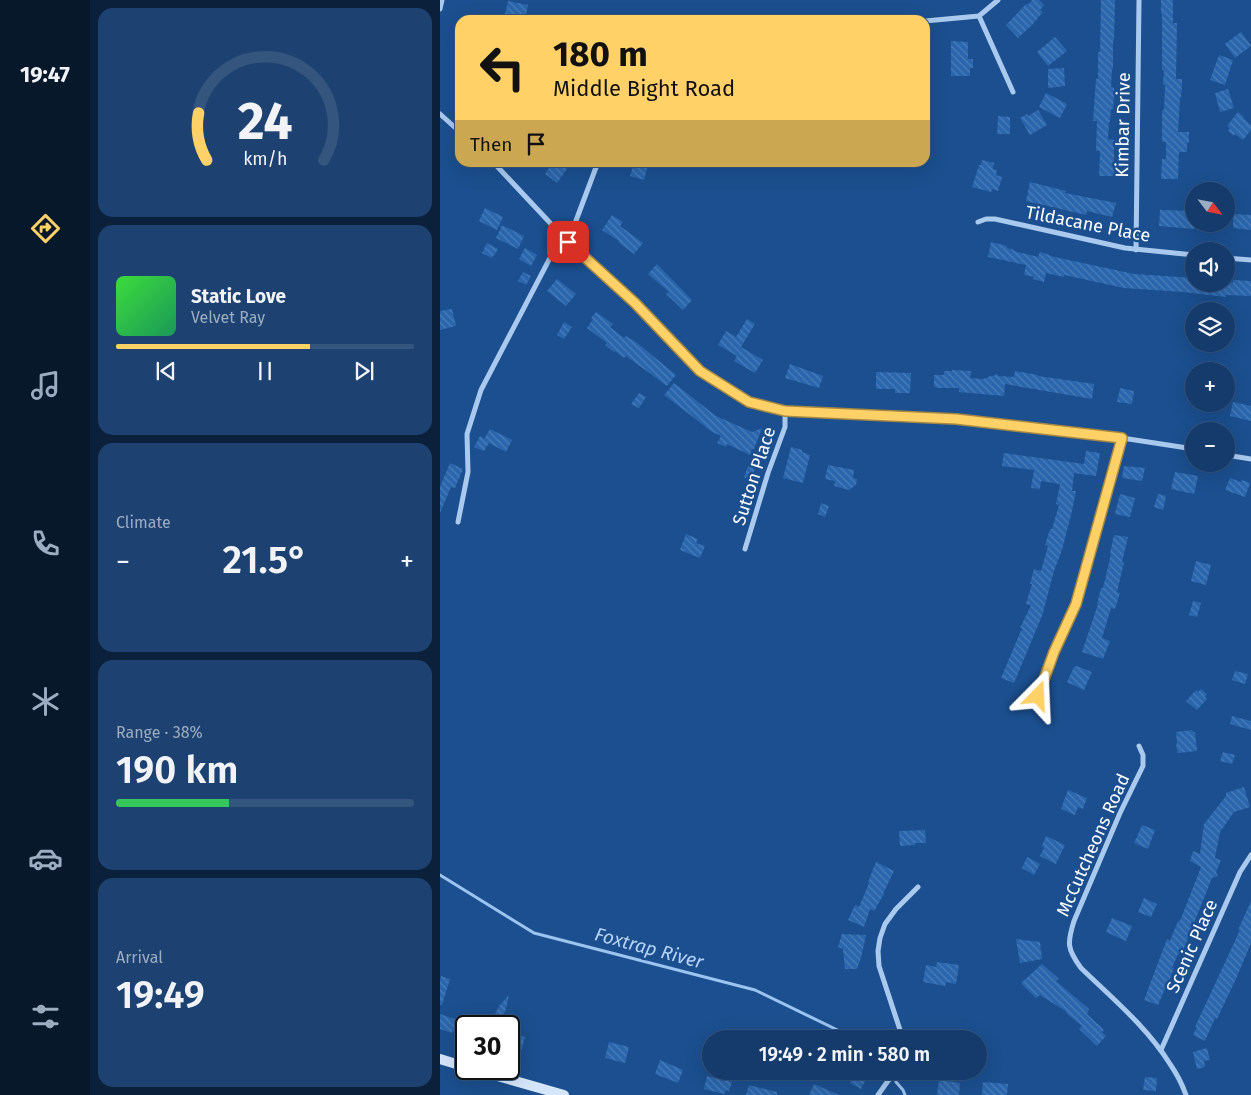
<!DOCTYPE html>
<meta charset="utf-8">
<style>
:root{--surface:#143b6b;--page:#1d4271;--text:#f1f3f6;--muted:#9dadc1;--line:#33557e;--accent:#ffd166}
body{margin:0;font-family:"Fira Sans",sans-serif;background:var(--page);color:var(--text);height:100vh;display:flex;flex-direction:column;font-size:19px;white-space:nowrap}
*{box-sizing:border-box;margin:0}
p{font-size:16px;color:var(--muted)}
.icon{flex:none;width:28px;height:28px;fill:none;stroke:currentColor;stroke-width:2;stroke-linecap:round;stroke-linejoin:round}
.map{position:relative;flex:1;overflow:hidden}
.panel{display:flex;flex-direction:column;gap:8px;padding:8px;background:#0b203b;width:350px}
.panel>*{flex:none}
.top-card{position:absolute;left:15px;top:15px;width:475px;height:152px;border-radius:15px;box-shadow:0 5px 20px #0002,0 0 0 1px var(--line);background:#ffd166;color:#111;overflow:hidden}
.needle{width:32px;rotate:122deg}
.buttons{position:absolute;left:745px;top:182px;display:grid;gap:10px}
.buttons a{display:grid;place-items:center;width:50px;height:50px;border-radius:50%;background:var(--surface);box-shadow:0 5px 20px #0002,0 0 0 1px var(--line);font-size:25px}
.speed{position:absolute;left:15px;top:1015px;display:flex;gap:10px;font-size:25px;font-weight:700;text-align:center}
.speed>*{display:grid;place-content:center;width:65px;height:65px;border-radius:50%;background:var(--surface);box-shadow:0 5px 20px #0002,0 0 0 1px var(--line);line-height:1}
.speed .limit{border:2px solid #111;border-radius:8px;background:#fff;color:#111}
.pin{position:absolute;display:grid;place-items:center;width:42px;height:42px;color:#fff;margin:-21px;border-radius:10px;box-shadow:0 2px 8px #0006}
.me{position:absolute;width:55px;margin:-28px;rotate:21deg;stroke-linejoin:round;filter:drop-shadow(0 0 4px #0008)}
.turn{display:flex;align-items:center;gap:18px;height:105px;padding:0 15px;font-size:22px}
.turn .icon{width:65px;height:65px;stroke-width:2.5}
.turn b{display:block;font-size:35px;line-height:42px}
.then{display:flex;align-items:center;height:48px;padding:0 15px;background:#0003;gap:10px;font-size:19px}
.big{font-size:38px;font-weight:600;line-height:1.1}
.panel .tile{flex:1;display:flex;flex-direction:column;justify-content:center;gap:8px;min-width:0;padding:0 18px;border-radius:15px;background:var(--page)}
.panel .dial{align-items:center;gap:0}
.dial svg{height:130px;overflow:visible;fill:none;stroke:var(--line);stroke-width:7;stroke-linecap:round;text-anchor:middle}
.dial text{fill:var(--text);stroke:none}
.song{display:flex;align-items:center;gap:15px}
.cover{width:60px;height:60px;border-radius:8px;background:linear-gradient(135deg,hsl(120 70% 55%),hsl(150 70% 35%))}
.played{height:5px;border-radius:2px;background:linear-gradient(90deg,var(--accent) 65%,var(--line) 65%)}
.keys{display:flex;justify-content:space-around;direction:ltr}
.heat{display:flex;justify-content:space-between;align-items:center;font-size:28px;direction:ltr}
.charge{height:8px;border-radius:4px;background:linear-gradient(90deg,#34c759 38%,var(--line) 0)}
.trip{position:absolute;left:262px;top:1030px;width:285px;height:50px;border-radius:25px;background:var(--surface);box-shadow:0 5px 20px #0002,0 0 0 1px var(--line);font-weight:600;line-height:50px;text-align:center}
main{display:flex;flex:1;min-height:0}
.tab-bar{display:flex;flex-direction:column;width:90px;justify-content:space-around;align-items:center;background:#08182b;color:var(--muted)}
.tab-bar .icon{width:35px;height:35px}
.tab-bar .current{color:var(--accent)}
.tab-bar b{font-size:22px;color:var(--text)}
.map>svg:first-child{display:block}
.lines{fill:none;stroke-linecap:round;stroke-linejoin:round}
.stream{stroke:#9cc4f0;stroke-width:3}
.building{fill:url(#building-back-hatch)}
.street{stroke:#a9c9ee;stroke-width:5}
.secondary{stroke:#d6e6fa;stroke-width:10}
.route-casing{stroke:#a68842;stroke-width:12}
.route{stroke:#ffd166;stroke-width:9}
.labels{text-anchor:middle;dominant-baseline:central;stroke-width:5;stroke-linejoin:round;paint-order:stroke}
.street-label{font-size:18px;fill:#fff;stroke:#1b4f8f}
.water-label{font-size:19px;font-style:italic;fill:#b5d3f5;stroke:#1b4f8f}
</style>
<main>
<nav class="tab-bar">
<b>19:47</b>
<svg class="icon current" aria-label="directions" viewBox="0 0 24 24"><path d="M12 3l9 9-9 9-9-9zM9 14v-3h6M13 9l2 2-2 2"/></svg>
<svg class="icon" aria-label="music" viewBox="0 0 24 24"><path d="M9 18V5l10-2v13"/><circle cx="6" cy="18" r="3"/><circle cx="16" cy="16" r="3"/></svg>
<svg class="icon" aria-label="phone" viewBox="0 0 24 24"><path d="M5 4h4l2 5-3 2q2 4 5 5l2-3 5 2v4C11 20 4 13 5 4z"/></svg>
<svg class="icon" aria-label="climate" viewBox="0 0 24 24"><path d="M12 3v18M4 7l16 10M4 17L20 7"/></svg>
<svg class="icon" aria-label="car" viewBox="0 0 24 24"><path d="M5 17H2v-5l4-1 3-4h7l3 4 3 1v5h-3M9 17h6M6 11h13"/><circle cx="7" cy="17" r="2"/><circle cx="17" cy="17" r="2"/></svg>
<svg class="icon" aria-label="filters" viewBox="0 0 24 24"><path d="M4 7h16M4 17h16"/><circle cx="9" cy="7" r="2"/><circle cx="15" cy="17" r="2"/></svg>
</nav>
<section class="panel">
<div class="tile dial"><svg viewBox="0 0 100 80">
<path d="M14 69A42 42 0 1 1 86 69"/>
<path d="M14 69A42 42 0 0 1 9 40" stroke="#ffd166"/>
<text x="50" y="56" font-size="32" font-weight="700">24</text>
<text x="50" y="72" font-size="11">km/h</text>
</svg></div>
<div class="tile">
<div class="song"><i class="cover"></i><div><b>Static Love</b><p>Velvet Ray</p></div></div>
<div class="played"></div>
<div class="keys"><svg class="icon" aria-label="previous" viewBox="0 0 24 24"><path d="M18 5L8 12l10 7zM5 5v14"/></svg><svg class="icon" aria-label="pause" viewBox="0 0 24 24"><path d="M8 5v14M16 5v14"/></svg><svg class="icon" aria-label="next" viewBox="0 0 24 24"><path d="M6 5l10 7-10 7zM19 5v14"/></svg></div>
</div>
<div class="tile"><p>Climate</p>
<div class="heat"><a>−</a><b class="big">21.5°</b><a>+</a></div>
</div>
<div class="tile"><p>Range · 38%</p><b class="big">190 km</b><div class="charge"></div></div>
<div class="tile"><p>Arrival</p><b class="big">19:49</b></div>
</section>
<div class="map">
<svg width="811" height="1095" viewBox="0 0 811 1095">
<defs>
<pattern id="building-back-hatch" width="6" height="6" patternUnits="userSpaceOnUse" patternTransform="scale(1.25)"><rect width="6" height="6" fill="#2a66ad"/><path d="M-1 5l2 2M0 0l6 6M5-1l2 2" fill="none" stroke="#4a7db9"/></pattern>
</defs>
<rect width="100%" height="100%" fill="#1b4f8f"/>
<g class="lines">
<g class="stream">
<path d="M0,875L94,933L315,990L416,1039"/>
<path d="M456,1082L463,1090L465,1095"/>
</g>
</g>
<g class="building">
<path d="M592,0H599L604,5L600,10L603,12L592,25L578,38L566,25L586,4L588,5Z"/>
<path d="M661,0H675L674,41H673V69H672L671,87L674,88V97L673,109H671L670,122H669L668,139L674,140V176H659L660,151H656L657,121H653L656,79H658V52H660Z"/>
<path d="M721,0H733V23H737L736,79H742V83L741,98H740L738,132H749V143H747V152H739L738,179H721L722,159H726V142H722V110H724L725,85H723L724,70H722V14H721Z"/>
<path d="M68,1L88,5L85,20H70L64,19Z"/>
<path d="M801,32L811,46L795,58L785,44Z"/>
<path d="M615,37L627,51L608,66L597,52Z"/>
<path d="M511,41L528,42V59H533V68H530V76H511Z"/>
<path d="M779,55L793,60L785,85L770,80Z"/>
<path d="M624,68L625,86L608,88V69Z"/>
<path d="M788,89L794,108L780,112L775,93Z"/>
<path d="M606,93L627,104L620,118L599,107Z"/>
<path d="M598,110L607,125L590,135L580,118L587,114L588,116Z"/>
<path d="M798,112L804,117L803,118L811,125V130L803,140L795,134L794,136L788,131L790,128L787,126Z"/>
<path d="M558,116L570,117V134H557Z"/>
<path d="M542,160L554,163L553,169L557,170L556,175L562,177L558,191L552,189L551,192L532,187L539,165H541Z"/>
<path d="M113,162H132L117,183L105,174Z"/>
<path d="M194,162H209L204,180L190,176Z"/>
<path d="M590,182L626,191L625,193L676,203L672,217L647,211L646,215L586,201Z"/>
<path d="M45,208L63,217L57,230L39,221Z"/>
<path d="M720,210L754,211V229L719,226Z"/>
<path d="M793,214L811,215V230L793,228Z"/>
<path d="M172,215L183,222L180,226L203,243L194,254L178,242L179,241L162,230Z"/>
<path d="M62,225L84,236L78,249L56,238Z"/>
<path d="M551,242L567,246V248L574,250V251L598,257L600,252L610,255V256L694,274L754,278V284H786V282L793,283V280L811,281V296L786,295V297L743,292L684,288L624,275V277L606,273L604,282L593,279L594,277L584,275L586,265L548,257Z"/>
<path d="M47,243L58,249L54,256L53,255L52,258L42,253Z"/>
<path d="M85,248L97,255L91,266L79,259Z"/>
<path d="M217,264L252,300L243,310L226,294L229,292L208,274Z"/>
<path d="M83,272L91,276L86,285L78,281Z"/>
<path d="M117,279L136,294L126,306L107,291Z"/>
<path d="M12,309L16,326L0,330V311Z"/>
<path d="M156,312L173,324L170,327L184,338L186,336L196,342L236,375L227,386L186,356L184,358L175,351L174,352L165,345L167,343L147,328L153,319L151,318Z"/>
<path d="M307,319L315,324L301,347L323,360L315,373L294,361L297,356L278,345L286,331L296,337Z"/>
<path d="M124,322L132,327L124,339L117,335Z"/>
<path d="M350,364L383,376L379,388L345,378Z"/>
<path d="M512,370L531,371L530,378L544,379L550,376H553L558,374V376L574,377L575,371L598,375V376L654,384L652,399L565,384L564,396L519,392V388H497L494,386V375H504V371H512Z"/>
<path d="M436,372L471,373L470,393H455V389H436Z"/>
<path d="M234,383L276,416L312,432L322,428L314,449H312L310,455L287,444L286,447L277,443L281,436L272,432L240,407L224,395Z"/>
<path d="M680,388L694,391L692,404L677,402Z"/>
<path d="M199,393L206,397L199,408L191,404Z"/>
<path d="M793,402L811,406V421L790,416Z"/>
<path d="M50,429L72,440L66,452L49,443L44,451L34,447L40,436L44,439Z"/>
<path d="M351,447L362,450V452L370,455L363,483L343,478Z"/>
<path d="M646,451L660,453L656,476L634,473L632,491H636L632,511L622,550L614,571L602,616L574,683L561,678L582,628H580L591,605L586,604L592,584H590L594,569L601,571L608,546L605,545L610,529H612L619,505L616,504L620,484L601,481L600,489L591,488L594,470L562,466L564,453L644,464Z"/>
<path d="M10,463L23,469L15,488L11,487L0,513V487Z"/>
<path d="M388,465L414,470L413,478L417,479L416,485L409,490L394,486L395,481L385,479Z"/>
<path d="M308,466L315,469L311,480L304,477Z"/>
<path d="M684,466L705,468L702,481L682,478Z"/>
<path d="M735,472L758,476L754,494L731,489Z"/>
<path d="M790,478L801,482L802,480L810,483L805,497L785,490Z"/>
<path d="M680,494L695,498L690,517L675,514Z"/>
<path d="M718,494L726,496L723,510L714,507Z"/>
<path d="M381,503L389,506L385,517L378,514Z"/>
<path d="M246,534L258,539L256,543L265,546L260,558L240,550Z"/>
<path d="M674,535L688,537L682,562L684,563L677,592L680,593L675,609L671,608L662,638L670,641L663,659L642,652L658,604H657L661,588H663L671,554L670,553Z"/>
<path d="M756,561L771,565L766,585L751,581Z"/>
<path d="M753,601L761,603L757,617L749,615Z"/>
<path d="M637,666L652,672L644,690L627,682L634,667Z"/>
<path d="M795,671L808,674L805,684L792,680Z"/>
<path d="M761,689L767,694L765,697L767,699L757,710L746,701L756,690L758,692Z"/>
<path d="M792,716L811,721V730L790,724Z"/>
<path d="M752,730L753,732H755L757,751L738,753L736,746L737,743L736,732Z"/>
<path d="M783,752L795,755L792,764L780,761Z"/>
<path d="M804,787L810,807L794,812L780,832L775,858L781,860L776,872L778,876L772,878L742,953L738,954L732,968H734L728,984H727L718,1005L704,1000L727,939L730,941L738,921H740L761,867L750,861L753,851L760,854L764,824L786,796V793Z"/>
<path d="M628,790L647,798L643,809L638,807L635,815L621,809Z"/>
<path d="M702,825L715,830L708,849L694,843Z"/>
<path d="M485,830L486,843H475V845L460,846L459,831Z"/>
<path d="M606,836L625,845L616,864L600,856L604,848L602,846Z"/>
<path d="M587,857L600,864L594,875L582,868Z"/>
<path d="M436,862L454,871L443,894H444L434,911L430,909L424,927L408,920L415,905L419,907L429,883L428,882Z"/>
<path d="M704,898L717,904L711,917L698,912Z"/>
<path d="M811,901V943L796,979L777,1019L775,1018L765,1041L753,1035L757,1027H755L800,930H798Z"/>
<path d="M672,918L692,926L686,941L666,932Z"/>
<path d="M402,934L426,935L421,958L417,969H405L403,949L398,947Z"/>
<path d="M576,939L600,942L602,959L580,963Z"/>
<path d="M497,962L519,965L516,984L506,982L505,986L483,982L486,965L496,967Z"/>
<path d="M602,964L619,979L616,981L649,1009L647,1014L664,1030L662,1032L666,1036L657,1046L639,1029L642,1026L626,1013L627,1012L600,995L596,998L581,983Z"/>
<path d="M1,976L10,979L2,1005H0V981Z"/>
<path d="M69,995L66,1009L62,1018L55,1014L59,1006Z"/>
<path d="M0,1014L26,1023L28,1017L52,1024L51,1026H26V1036L12,1031V1033L0,1029Z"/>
<path d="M69,1032L85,1037L81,1051L69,1048Z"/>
<path d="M169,1042L189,1047L185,1063L165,1058Z"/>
<path d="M767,1048L770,1060L764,1061L765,1067L757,1069L753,1052Z"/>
<path d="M220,1060L243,1070L238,1083L215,1074Z"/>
<path d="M415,1073L426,1079L421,1089L410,1083Z"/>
<path d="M267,1076L292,1082L289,1091L286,1090L284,1094L264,1089Z"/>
<path d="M705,1077L717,1078L716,1091L703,1090Z"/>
<path d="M499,1080L520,1083L519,1095H497Z"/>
<path d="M543,1082L568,1084L567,1095H542Z"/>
<path d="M374,1084L399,1095H369Z"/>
<path d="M309,1085L337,1092V1095H306Z"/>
</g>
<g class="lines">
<g class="street">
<path d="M0,9L2,0"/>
<path d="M539,16L573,92"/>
<path d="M485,21L539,16L558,0"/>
<path d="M0,114L20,132"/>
<path d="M53,162L128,242L195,303L260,371L309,402L345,411L516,419L682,438L754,449"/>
<path d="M538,222L546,219H555L685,248L754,255"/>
<path d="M696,250L699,0"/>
<path d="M786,258L811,260"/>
<path d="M786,455L811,459"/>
<path d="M18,522L28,472L27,434L41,390L112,254L128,242L158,162"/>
<path d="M305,549L328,473L345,427V411"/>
<path d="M598,696L614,652L636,604L682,438"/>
<path d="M699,746L703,755V766L680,813L634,921C627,943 627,949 641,968C672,998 707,1027 730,1064C737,1074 742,1084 746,1095"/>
<path d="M463,1039L439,966L438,951L440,938L445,924L456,909L478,887"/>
<path d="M721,1050L800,872L811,855"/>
<path d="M438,1095L455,1071"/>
</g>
<g class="secondary">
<path d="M0,1059L26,1067"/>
<path d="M33,1069L124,1095"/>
</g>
</g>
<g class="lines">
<defs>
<path id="route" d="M128,242L195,303L260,371L309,402L345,411L516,419L682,438L636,604L614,652L598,696"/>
</defs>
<use href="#route" class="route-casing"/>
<use href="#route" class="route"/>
</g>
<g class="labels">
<g class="street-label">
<text transform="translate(683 125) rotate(-89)">Kimbar Drive</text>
<text transform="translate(648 224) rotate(11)">Tildacane Place</text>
<text transform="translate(314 476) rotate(-72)">Sutton Place</text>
<text transform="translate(653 845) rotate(-66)">McCutcheons Road</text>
<text transform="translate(752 946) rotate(-66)">Scenic Place</text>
</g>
<g class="water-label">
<text transform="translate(209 948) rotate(15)">Foxtrap River</text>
</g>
</g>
</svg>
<div class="buttons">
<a><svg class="needle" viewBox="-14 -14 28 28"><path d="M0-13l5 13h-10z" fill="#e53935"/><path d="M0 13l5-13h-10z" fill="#9dadc1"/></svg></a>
<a><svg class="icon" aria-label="sound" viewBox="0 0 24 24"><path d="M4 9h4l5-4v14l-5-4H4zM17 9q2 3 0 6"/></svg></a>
<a><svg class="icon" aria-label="layers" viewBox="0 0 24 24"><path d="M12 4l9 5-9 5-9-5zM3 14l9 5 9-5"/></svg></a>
<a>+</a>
<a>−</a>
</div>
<div class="speed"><div class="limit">30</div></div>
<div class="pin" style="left:128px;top:242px;background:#d93025"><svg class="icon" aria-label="arrive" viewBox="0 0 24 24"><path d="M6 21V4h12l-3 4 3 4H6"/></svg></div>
<svg class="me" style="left:598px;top:696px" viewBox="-20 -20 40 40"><path d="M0-17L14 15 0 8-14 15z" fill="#ffd166" stroke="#fff" stroke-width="4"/></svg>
<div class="trip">19:49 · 2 min · 580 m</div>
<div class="top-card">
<div class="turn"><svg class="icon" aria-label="left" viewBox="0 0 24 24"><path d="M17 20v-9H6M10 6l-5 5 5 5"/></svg><div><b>180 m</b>Middle Bight Road</div></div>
<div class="then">Then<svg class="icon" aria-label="arrive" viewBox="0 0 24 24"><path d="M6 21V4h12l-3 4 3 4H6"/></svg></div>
</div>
</div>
</main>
